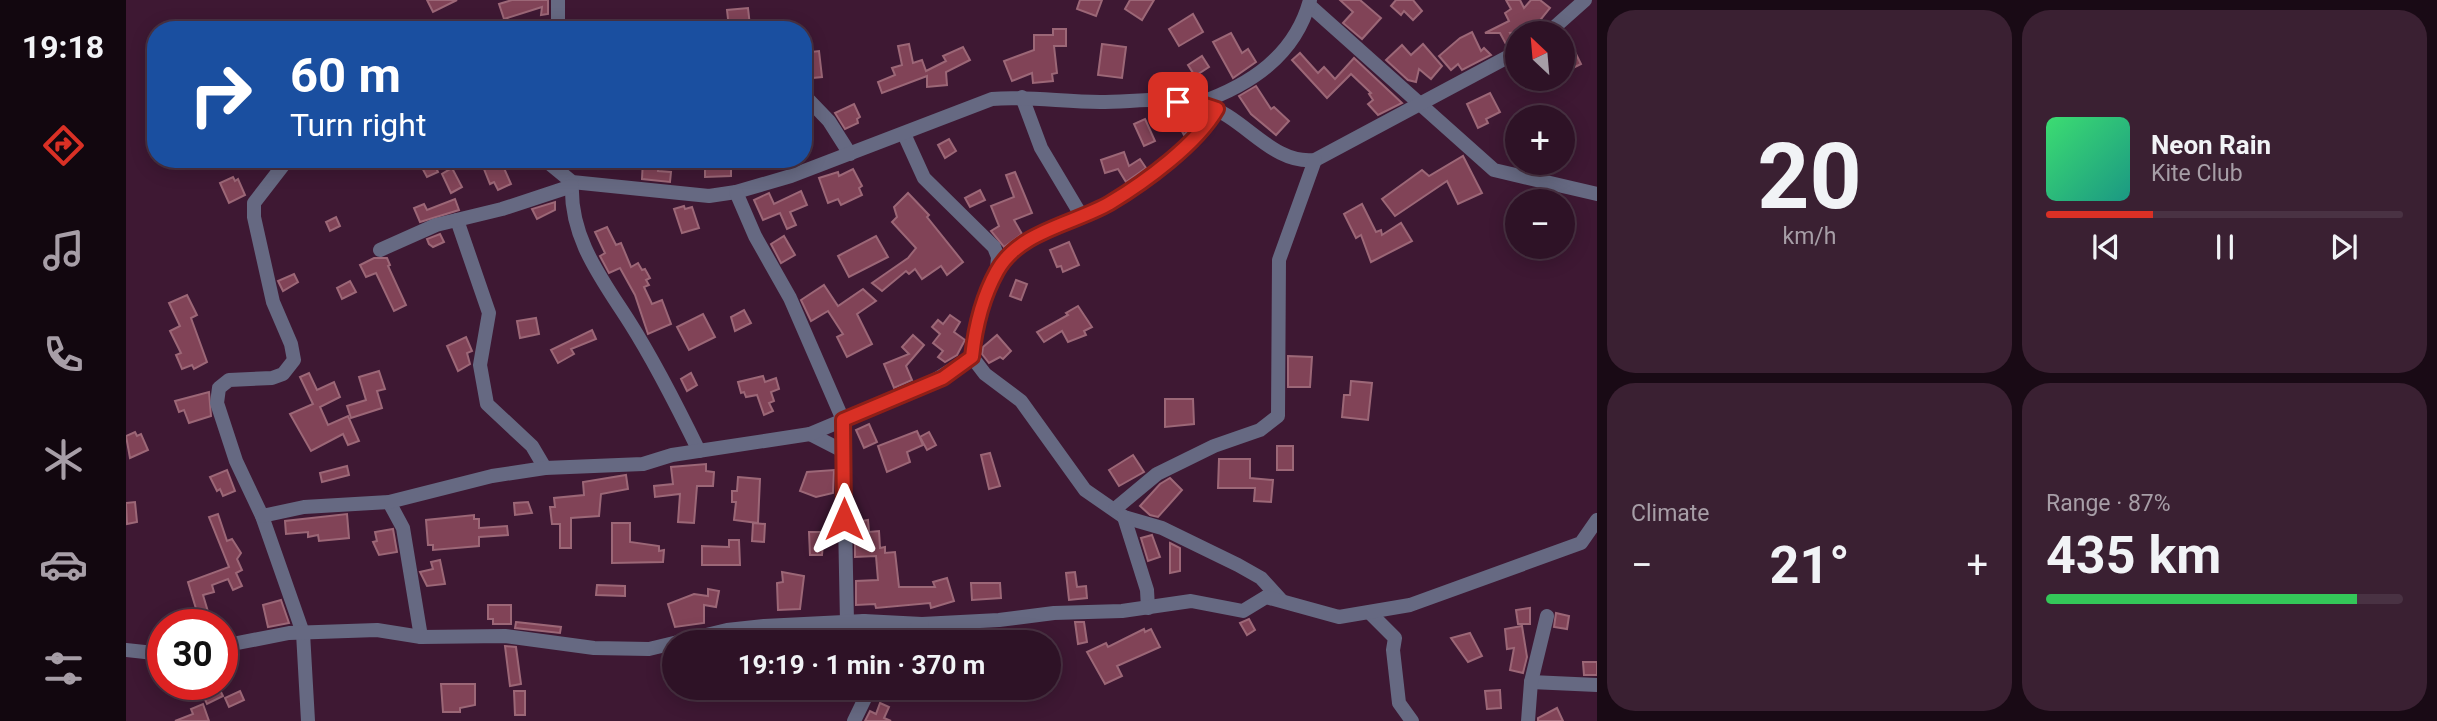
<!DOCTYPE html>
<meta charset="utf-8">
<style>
:root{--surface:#2e1226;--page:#3a2032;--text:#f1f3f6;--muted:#a79ea7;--line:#493243;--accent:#d93025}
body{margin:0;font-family:Roboto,sans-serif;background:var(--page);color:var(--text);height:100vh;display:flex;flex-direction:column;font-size:26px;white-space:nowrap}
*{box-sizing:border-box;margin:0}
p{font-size:23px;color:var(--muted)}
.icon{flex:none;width:38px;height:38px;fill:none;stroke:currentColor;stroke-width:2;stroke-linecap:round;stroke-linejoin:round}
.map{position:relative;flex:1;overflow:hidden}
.side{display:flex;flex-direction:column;gap:10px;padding:10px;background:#190a15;width:840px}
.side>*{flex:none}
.hud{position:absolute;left:21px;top:21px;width:665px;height:147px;border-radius:28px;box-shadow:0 4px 18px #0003,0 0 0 2px var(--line);background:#1a4fa0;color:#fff;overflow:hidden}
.needle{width:46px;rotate:334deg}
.fabs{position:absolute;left:1379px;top:21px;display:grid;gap:14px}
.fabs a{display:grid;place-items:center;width:70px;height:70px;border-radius:50%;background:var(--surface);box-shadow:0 4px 18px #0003,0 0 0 2px var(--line);font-size:35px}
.speed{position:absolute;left:21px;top:609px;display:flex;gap:14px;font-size:35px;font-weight:700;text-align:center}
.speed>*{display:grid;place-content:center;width:91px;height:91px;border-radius:50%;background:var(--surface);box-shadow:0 4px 18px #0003,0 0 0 2px var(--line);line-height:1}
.speed .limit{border:10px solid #d22;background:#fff;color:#111}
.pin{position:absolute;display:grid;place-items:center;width:60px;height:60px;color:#fff;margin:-30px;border-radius:14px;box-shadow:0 4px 10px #0006}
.me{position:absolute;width:77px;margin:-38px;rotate:0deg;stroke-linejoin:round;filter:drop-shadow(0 0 5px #0008)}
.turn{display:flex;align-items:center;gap:24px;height:147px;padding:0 28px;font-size:32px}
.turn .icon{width:91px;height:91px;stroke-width:2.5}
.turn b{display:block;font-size:49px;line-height:60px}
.big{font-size:52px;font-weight:700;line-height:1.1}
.side .widget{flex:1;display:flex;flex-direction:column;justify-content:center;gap:10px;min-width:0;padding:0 24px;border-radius:28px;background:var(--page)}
.side .dial{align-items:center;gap:0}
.dial b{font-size:91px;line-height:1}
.song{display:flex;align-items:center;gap:21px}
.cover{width:84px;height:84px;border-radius:10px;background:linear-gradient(135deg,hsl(140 70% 55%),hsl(170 70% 35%))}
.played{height:7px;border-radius:4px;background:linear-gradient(90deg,var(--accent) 30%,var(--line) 30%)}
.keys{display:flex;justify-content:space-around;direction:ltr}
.heat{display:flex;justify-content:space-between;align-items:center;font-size:38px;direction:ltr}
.charge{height:10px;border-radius:5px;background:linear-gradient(90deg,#34c759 87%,var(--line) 0)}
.side .tiles{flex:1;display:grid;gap:10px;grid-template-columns:repeat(2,1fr)}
.trip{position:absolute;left:536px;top:630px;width:399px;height:70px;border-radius:35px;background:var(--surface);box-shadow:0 4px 18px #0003,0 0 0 2px var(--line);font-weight:700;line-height:70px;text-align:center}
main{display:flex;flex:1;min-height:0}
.tabs{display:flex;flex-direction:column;width:126px;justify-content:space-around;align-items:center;background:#12070f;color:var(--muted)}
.tabs .icon{width:49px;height:49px}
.tabs .current{color:var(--accent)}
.tabs b{font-size:32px;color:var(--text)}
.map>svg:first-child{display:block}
.building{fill:#814357;stroke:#9c6777;stroke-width:2}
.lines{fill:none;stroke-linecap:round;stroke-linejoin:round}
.street{stroke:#666982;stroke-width:14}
.route-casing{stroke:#8d1f18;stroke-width:18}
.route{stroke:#d93025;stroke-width:12}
</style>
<main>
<nav class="tabs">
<b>19:18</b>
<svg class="icon current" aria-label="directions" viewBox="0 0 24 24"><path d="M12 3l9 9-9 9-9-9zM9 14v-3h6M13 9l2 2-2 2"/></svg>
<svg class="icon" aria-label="music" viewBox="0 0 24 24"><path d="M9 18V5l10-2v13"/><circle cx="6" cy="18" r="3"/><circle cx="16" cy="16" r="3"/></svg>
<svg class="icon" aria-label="phone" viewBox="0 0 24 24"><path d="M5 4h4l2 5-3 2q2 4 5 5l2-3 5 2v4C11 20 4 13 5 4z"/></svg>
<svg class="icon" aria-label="climate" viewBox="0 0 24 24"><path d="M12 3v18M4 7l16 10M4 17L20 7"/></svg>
<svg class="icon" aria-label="car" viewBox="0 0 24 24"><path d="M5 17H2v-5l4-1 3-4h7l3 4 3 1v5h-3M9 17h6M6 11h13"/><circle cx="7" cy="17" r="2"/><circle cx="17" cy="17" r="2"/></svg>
<svg class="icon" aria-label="filters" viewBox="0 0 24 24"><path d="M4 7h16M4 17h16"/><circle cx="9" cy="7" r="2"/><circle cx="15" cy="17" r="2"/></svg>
</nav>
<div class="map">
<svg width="1471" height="721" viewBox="0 0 1471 721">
<rect width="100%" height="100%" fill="#3e1833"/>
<g class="building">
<path d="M301,0H331L307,12Z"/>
<path d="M386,0H422V14L415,15L416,7L378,19L373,4Z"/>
<path d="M954,0H976L970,16L951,9Z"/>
<path d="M1004,0H1028L1016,20L999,9Z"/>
<path d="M1214,0H1234L1255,18L1236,39L1217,23L1227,12Z"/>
<path d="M1270,0H1287L1296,11L1287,20L1278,11L1275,15L1265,6Z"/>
<path d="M1380,0H1394L1398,8L1405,0H1414L1424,8L1411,24L1413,31L1384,33L1389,43L1381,46L1374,33H1359L1383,21L1379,13L1385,9Z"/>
<path d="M622,8L624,26L603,28L601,10Z"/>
<path d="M1067,14L1077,32L1053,46L1043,29Z"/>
<path d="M927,29H940V46H928L931,73L926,74L927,81L907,83L906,73L886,81L878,61L908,50V35H927Z"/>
<path d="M1346,32L1355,51L1358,48L1365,55L1336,70L1332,64L1325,70L1313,56L1334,38Z"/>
<path d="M1105,33L1116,53L1122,49L1130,62L1107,78L1087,42Z"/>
<path d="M783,44L787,63L796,60L800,71L820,61L817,56L837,47L844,60L820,72L821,85L801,87V76L756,93L752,82L769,75L766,68L776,65L772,46Z"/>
<path d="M976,44L1000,47L996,78L972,75Z"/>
<path d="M1297,44L1316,66L1305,79L1293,69L1290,82L1282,80L1260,60L1276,45L1285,55Z"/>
<path d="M1448,50L1455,64L1439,72L1437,56Z"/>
<path d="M693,51L696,77L677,79V53Z"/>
<path d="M1174,53L1192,73L1198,67L1209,79L1228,58L1276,103L1252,115L1242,104L1247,100L1243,94L1245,93L1225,74L1201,98L1166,60Z"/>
<path d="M1076,56L1083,67L1069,76L1062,65Z"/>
<path d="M1130,86L1145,109L1148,107L1163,121L1150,135L1125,114L1113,96Z"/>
<path d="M1364,93L1374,112L1360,119L1362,123L1352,128L1341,104Z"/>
<path d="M728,104L734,117L731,119L732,123L719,129L709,113Z"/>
<path d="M1056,110L1065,128L1058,135L1045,111Z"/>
<path d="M1019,119L1029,141L1018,146L1008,124Z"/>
<path d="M823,139L830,151L819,158L812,145Z"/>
<path d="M998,152L1003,166L1014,159L1020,168L1000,182L992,169L979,173L975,160Z"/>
<path d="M1337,156L1356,193L1332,204L1321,181L1269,216L1256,199L1296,170L1303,176Z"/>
<path d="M299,159H306L312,172L301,177L293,162Z"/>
<path d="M354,159H374L385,184L372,190L368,182L364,184Z"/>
<path d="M517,159H534L532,171L545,172L544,182L516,179Z"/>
<path d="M605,162V176L579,177V164Z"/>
<path d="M326,168L336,187L325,193L316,174Z"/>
<path d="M727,169L736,186L733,188L736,195L715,205L712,199L702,203L693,178L712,172L713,176Z"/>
<path d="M889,172L906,213L888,220L896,234L878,247L865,231L873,226L865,206L888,197L880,175Z"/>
<path d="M107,177L109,181L112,179L119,195L103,203L94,183Z"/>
<path d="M854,190L859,200L844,207L839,198Z"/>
<path d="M675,191L681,205L664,212L670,225L661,229L654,213L637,220L628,200L643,193L648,204Z"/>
<path d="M782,193L803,215L801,217L837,262L821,275L815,266L796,279L789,269L783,274L780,271L756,291L746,283L782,258L790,248L766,222L771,217L768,207Z"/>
<path d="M329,199L333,210L294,222L288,208L298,204L301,210Z"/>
<path d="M429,202V210L411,219L406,209Z"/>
<path d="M1236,204L1250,232L1255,230L1256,235L1275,223L1286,241L1245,262L1235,235L1230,238L1218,214Z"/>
<path d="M558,206L559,209L566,207L573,228L556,233L548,209Z"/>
<path d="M210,217L214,226L204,231L200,222Z"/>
<path d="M481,227L490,245L495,243L505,267L512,263L516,270L519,269L524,278L520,280L523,285L518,287L526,304L536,300L545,324L522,334L509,295L494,268L483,273L474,256L479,253L469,232Z"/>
<path d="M314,234L318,242L307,247L303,244L301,239Z"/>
<path d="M658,236L669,255L655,263L645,244Z"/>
<path d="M750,236L762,257L723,277L712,256Z"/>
<path d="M943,242L953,265L937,272L935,266L931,267L924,250Z"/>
<path d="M248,258H261L264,265L262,266L280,305L268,311L250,273L240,277L234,265Z"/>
<path d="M168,274L172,282L157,291L152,281Z"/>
<path d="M890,280L901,284L895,300L884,296Z"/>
<path d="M224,281L230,292L216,299L211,288Z"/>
<path d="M698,285L712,306L737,289L750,301L731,314L746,344L721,357L711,337L717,334L702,311L685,321L675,300Z"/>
<path d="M61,295L71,315L65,318L81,362L68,369L66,365L56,369L50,355L55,353L44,331L54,326L43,303Z"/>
<path d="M952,306L966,327L958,331L960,335L942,342L936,331L918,342L911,332L942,315L940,313Z"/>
<path d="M618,310L625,323L609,331L605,317Z"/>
<path d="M577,314L589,337L563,350L551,327Z"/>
<path d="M824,315L834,322L828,332L839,340L831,355L819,362L812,357L817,351L807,343L814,334L806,327L812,320L817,324Z"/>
<path d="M410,318L413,334L394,338L391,321Z"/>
<path d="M466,330L470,339L445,349L448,354L432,363L425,350Z"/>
<path d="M787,335L798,345L780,366L786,380L768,388L758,364L783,354L776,347Z"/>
<path d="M871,335L885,351L877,359L874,357L863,363L856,354L857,347Z"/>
<path d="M340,337L346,351L341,353L344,364L332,371L321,346Z"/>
<path d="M1162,356L1186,357L1184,387H1162Z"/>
<path d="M253,371L259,389L251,391L256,408L225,418L221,406L240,400L233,377Z"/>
<path d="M183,373L191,390L208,382L214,397L194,407L202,425L222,416L233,441L222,445L217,434L185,451L164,414L187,404L174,377Z"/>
<path d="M565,373L571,385L561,391L555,379Z"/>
<path d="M637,376L639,382L650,378L653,389L645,392L648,401L643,403L647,411L638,415L631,395L620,397L618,392L615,393L612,382Z"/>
<path d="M1225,381L1246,383L1242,420L1216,417L1218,395H1224Z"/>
<path d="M83,392L85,416L63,423L58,410L53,412L49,401Z"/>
<path d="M1039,399H1067L1068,424L1039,427Z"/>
<path d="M743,424L751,442L738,448L730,430Z"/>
<path d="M791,431L797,445L781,452L784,462L761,472L752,446Z"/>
<path d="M9,432L11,436L15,434L22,450L4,458L0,436Z"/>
<path d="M803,432L810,445L801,450L794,437Z"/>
<rect x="1151" y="446" width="16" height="24"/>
<path d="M864,453L874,486L863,489L855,455Z"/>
<path d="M1007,455L1018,472L993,486L983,470Z"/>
<path d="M1093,459H1124V478L1147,480L1145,502L1128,501L1129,488H1092Z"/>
<path d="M580,464V471L588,472L587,486H571L568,523L552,522L554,494L529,497L528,486L547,484L545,467Z"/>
<path d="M221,466L223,475L196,482L194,473Z"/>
<path d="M101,470L109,491L97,496L94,489L91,491L84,477Z"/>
<path d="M708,470L707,493L690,497L674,491L681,472Z"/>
<path d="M500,475L502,489L475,494L473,516L445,518V548H434V524H426L424,507H429L428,498L458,495L457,482Z"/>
<path d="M612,477L634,479L632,523L608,520L610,502H606V491H611Z"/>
<path d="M1044,478L1056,490L1032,517L1024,515L1014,506L1034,484Z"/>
<path d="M9,502L11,522L1,524L0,503Z"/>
<path d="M402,502L406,513L389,515L388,503Z"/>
<path d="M92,514L101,541L106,539L115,553L111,559L116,570L110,573L116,586L107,590L102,579L86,585L88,592L77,595L86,625H66L65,612H71L62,582L103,567L83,517Z"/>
<path d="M221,514L223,538L193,541L192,535L182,537V532L160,534L159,521Z"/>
<path d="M348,515V519H353V528L381,526L382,535L353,537V546L307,550V545H302L300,520Z"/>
<path d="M742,520L743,532L753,531L754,548L759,547V553L769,552L773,587H809L807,582L821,578L828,601L805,608L804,603L750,608L749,604L730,605V581L752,580L750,556L729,557V522Z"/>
<path d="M486,523H504V542L533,546V551L538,550L537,562L486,563Z"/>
<path d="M627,523L639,524L638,542L626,541Z"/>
<path d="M267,529L271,552L253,555L247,542L251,541L249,532Z"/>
<path d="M683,532H698L696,555H684Z"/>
<path d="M1026,535L1034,557L1022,561L1015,538Z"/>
<path d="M603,540H613L614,565H576V546L603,547Z"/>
<path d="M1044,543L1054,548V571L1044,573Z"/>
<path d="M314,560L319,584L301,586L294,572L307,569L305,562Z"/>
<path d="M656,572L678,576L674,609L652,610L651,583L657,582Z"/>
<path d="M949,572L951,587L960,586L961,598L943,600L940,573Z"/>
<path d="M845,583H874L875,598L846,600Z"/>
<path d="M471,585L499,586V596L470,595Z"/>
<path d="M582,589L593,591L590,607L578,605V623L549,627L542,604L568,594L582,596Z"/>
<path d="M155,600L163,623L142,627L137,605Z"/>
<path d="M362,605H385V624H367V619H362Z"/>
<path d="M1404,608V624H1392L1390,610Z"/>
<path d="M1430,613L1443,616L1441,629L1428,627Z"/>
<path d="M1123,619L1129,630L1121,635L1114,623Z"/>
<path d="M390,622L435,627L434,633L389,628Z"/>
<path d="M949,622H958L961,642L952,644Z"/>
<path d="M1396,626L1401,657L1397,673L1384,670L1388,648L1381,649L1379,629Z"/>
<path d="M1018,629L1019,632L1025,629L1034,647L991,666L996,676L979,684L961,652L980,643L982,647Z"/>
<path d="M800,633H812L813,642H796L795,637Z"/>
<path d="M1344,633L1356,656L1342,662L1325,638Z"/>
<path d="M379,646L390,647L395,684L384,686Z"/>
<path d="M1457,662H1471V675H1458Z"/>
<path d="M72,684H91L97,696L81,704Z"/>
<path d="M315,684H349V705L334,708V712H317Z"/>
<path d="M1374,690L1375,708L1361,709L1359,691Z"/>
<path d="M114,691L118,700L103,707L99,698Z"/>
<path d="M388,691H399V715H389Z"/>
<path d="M754,703L763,707L758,718L765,721H739L744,711L750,714Z"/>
<path d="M77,704L83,721H49L67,714L65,709Z"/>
<path d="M1431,708L1437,721H1412V718Z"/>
</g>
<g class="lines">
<g class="street">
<path d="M432,0V30"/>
<path d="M1183,5L1368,170L1471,194"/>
<path d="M1422,33L1459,0"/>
<path d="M677,94L703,121L724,154"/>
<path d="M896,97L915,148L955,215"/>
<path d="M1073,103C1124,85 1169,56 1184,0"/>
<path d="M1091,109C1071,144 1019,183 984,203C951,222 914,229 885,254C862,274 849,328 846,357L859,374L895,401L959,490L998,517L1036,528L1112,565L1135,578L1155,600"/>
<path d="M778,134L798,178L868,247L872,257L871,270"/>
<path d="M162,159L128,203V217L147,302L165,344L168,360L157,374L146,378L103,380L93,388L91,403L110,461L136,516L177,633L182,721"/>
<path d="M418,159L446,182L583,196L610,192L665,176L866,99C902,96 937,102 974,102C1006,102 1045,96 1076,104C1119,116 1145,165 1189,160L1391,52"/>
<path d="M446,182C443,238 476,279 504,323C530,364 552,408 573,451"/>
<path d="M610,192L629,236L664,298L717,420L721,622"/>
<path d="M331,220L363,313L354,365L361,404L406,446L419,468"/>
<path d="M254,250L310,225L376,209L446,186"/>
<path d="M684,434L719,452"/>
<path d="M263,502L277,528L295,637"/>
<path d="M989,509L1031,474L1088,446L1134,430L1152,416L1153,260L1189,160"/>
<path d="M136,516L178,507L263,502L366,476L419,468L517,464L546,455L684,434L801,385L846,357"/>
<path d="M998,517L1021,590L1022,608"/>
<path d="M1244,613L1269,638L1267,650L1273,703L1286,721"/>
<path d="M738,621L745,642"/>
<path d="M551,642L601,630L638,626L738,621L796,624L873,620L928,613L996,611L1065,601L1117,611L1140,597L1213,617L1284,605L1455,543L1471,520"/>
<path d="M774,642L796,624"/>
<path d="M96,646L163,633L251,630L295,637L379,636L468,648L523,649L548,643"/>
<path d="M0,650L37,654"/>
<path d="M1405,682L1471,685"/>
<path d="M728,721L744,688"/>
<path d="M1402,721L1405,682L1421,616"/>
</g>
</g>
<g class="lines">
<defs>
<path id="route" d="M718,519L717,420L817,378L846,357C849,329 857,296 871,271C893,231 948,224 984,203C1019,182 1071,144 1091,109L1073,103L1052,102"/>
</defs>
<use href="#route" class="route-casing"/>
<use href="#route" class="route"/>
</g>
</svg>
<div class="fabs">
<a><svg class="needle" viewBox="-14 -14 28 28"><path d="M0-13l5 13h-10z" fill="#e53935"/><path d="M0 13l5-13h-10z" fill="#a79ea7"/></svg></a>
<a>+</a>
<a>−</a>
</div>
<div class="speed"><div class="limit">30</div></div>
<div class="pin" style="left:1052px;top:102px;background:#d93025"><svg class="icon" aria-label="arrive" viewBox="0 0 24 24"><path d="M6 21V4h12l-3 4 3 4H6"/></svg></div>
<svg class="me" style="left:718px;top:519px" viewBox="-20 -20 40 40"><path d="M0-17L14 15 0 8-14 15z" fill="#d93025" stroke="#fff" stroke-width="4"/></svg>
<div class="trip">19:19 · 1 min · 370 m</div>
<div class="hud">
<div class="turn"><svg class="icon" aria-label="right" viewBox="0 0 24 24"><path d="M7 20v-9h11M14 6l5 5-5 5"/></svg><div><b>60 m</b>Turn right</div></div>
</div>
</div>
<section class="side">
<div class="tiles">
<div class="widget dial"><b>20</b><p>km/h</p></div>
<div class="widget">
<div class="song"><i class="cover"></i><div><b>Neon Rain</b><p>Kite Club</p></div></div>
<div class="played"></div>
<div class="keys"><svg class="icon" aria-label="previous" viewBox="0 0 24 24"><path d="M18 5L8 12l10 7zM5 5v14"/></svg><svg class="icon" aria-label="pause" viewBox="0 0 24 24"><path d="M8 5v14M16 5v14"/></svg><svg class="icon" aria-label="next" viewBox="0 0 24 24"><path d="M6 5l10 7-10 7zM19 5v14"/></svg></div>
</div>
<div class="widget"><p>Climate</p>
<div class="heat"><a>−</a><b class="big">21°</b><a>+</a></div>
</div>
<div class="widget"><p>Range · 87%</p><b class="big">435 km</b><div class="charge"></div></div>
</div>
</section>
</main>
